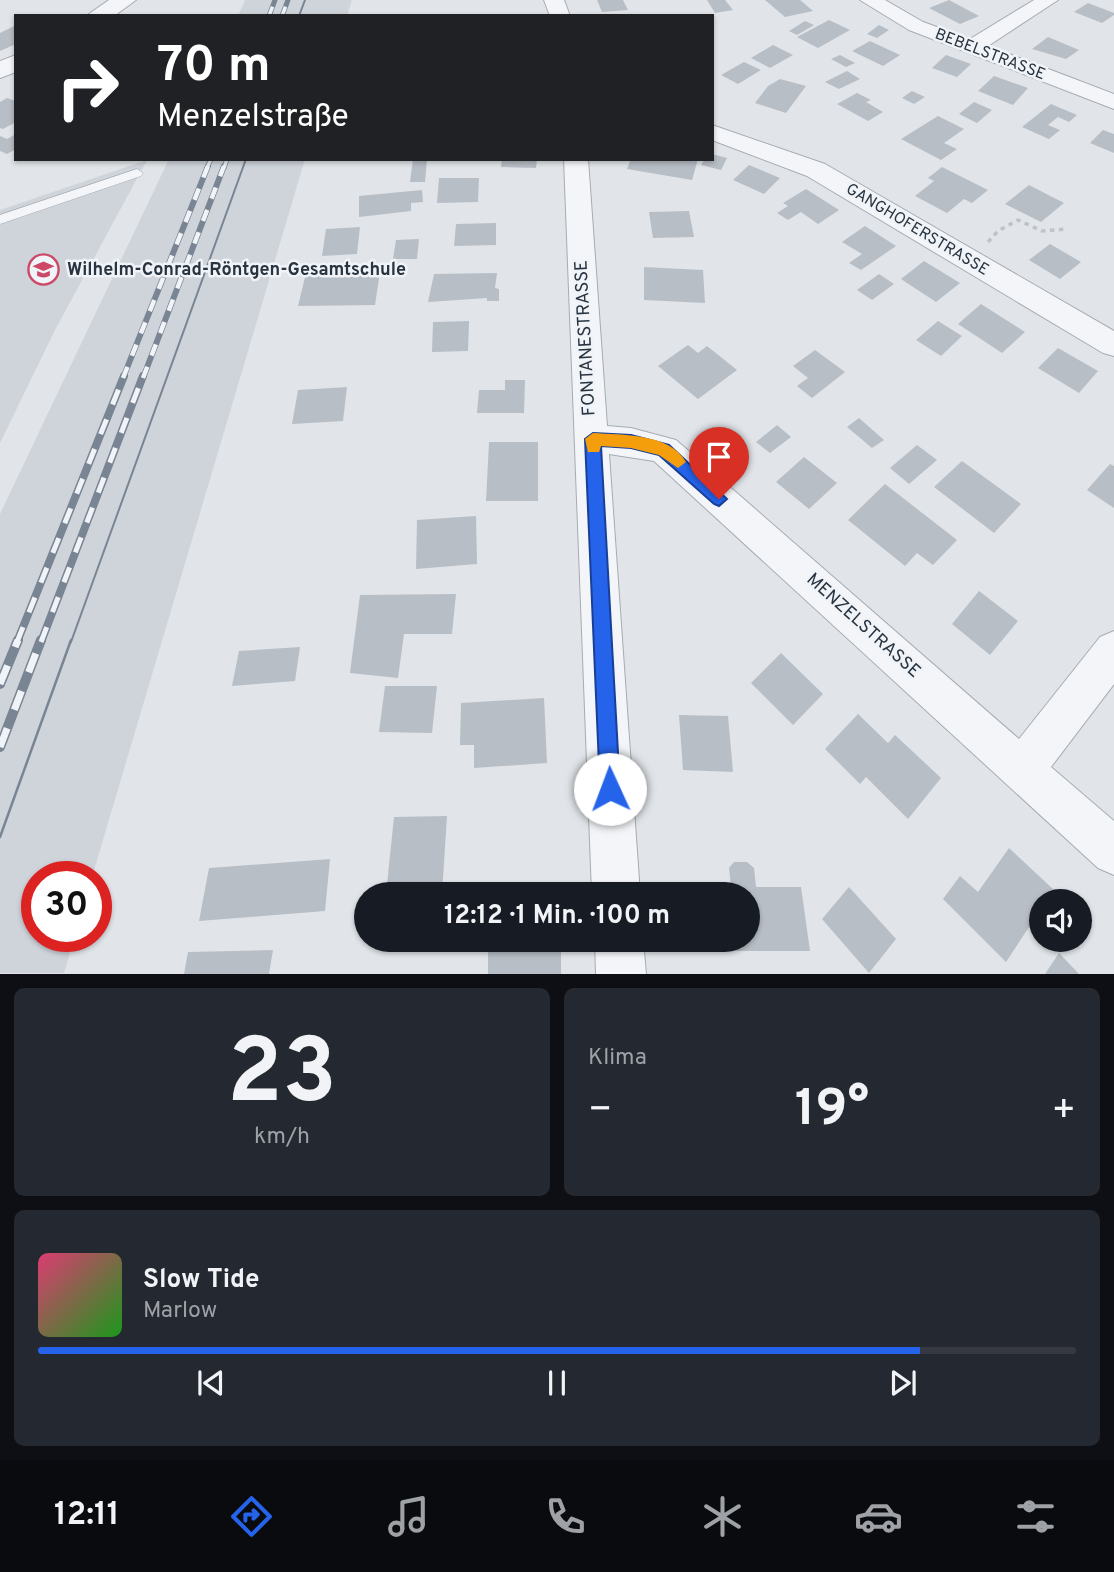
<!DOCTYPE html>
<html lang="de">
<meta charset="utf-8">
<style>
:root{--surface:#171b24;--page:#242831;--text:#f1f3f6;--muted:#9ea1a6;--line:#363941;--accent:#2563eb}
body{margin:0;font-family:Overpass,sans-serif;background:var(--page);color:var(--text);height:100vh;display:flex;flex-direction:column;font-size:26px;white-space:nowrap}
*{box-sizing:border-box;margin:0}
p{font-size:23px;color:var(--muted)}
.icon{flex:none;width:38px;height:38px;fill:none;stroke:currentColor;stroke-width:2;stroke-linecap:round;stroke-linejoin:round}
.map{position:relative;height:974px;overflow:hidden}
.drawer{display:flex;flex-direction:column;gap:14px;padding:14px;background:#0d0f14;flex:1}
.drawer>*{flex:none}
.banner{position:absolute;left:14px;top:14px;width:700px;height:147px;border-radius:0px;box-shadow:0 2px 5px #0004;background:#202124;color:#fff;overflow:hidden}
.fabs{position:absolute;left:1029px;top:889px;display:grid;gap:14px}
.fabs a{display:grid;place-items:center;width:63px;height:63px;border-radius:50%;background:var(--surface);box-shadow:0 2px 5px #0004;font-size:35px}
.speed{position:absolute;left:21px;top:861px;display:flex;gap:14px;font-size:35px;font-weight:700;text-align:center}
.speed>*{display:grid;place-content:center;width:91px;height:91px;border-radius:50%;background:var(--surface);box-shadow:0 2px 5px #0004;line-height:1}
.speed .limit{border:10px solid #d22;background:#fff;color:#111}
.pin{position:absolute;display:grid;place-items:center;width:60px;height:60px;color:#fff;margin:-72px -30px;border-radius:50% 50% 50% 0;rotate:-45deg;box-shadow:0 0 7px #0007}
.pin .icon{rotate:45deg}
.me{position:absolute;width:77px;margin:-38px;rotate:358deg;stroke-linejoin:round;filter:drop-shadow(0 0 5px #0008)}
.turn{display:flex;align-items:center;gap:24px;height:147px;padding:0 28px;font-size:32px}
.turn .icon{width:91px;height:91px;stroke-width:2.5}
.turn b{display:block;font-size:49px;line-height:60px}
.big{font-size:52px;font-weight:700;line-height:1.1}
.drawer .widget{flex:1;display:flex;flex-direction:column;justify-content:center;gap:10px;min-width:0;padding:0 24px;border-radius:10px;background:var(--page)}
.drawer .dial{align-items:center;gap:0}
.dial b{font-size:91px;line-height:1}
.song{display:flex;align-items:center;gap:21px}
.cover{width:84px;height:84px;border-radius:10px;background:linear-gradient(135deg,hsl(340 70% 55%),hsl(120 70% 35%))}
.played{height:7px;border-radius:4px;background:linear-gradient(90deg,var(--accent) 85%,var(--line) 85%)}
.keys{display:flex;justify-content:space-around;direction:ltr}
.heat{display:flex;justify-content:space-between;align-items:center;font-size:38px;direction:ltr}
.drawer .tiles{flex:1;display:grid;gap:14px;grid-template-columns:1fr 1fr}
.widget:last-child{grid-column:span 2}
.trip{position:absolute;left:354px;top:882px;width:406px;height:70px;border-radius:35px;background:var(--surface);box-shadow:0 2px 5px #0004;font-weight:700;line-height:70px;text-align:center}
.menu{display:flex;height:112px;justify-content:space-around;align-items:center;background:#090b0e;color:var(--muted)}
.menu .icon{width:49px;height:49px}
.menu .on{color:var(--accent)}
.menu b{font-size:32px;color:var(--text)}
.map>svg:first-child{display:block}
.built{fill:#cfd4db}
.building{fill:#b8bec6}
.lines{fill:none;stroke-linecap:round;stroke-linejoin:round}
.service-casing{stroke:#a6acb3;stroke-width:1}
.minor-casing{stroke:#a6acb3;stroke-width:2}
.tertiary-casing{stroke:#a6acb3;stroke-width:2}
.path{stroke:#bec3c8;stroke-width:3.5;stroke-dasharray:4.5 4.5;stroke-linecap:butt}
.service{fill:#f3f5f8;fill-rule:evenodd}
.minor{fill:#f3f5f8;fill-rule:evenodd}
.tertiary{fill:#f3f5f8;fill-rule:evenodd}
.tram-far1{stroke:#7a8593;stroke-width:2}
.tram{stroke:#7a8593;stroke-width:2.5}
.rail-far3-casing{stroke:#7a8593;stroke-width:5}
.rail-far2-casing{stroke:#7a8593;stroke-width:6}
.rail-far1-casing{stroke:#7a8593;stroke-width:8}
.rail-casing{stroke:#7a8593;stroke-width:10}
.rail-far3{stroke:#f0f3f7;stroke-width:3.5;stroke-dasharray:10;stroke-linecap:butt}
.rail-far2{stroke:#f0f3f7;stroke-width:4.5;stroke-dasharray:12;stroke-linecap:butt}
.rail-far1{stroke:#f0f3f7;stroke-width:5;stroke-dasharray:16;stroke-linecap:butt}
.rail{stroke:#f0f3f7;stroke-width:7;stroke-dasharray:20;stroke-linecap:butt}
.route{fill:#2563eb;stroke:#184099;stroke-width:2}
.slow{fill:#f59e0b}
.labels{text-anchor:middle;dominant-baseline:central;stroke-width:5;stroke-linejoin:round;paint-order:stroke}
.far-street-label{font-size:16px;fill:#293441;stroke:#f0f3f7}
.poi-label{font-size:18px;font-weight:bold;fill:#293441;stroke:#f0f3f7;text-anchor:start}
.street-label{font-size:18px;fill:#293441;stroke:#f0f3f7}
</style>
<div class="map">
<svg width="1114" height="974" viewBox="0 0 1114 974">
<rect width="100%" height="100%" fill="#e1e5e9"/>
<g class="built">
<path d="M245,0H352L347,16H238Z"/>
<path d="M169,159H305L92,877H37V936H75L64,973H0V514Z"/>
<path d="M147,160L55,330L0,443V210Z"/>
</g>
<g class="building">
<path d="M597,0H623L628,10L602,12Z"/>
<path d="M707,0H725L733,10L715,13Z"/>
<path d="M765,0H800L813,11L785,17Z"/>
<path d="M949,0L979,16L960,24L929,8Z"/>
<path d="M1088,3L1114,13V15L1102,23L1074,12Z"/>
<path d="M829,20L850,30L818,48L797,37Z"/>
<path d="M805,21L814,25L797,35L789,31Z"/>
<path d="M16,25V44L0,51V33Z"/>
<path d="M879,25L889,30L877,38L867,34Z"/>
<path d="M1048,37L1079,50L1066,59L1032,49Z"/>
<path d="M870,41L900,55L883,66L852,51Z"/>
<path d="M773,45L793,55L770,68L751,58Z"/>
<path d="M840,55L855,63L846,67L831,59Z"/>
<path d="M946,55L971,64L957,77L932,68Z"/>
<path d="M744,62L761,70L738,84L721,75Z"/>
<path d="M847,71L860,79L839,89L825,82Z"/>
<path d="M994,76L1028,88L1013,105L978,91Z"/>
<path d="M780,79L806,86L786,113L755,103L768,86Z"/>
<path d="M912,91L925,97L914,104L902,98Z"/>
<path d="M857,93L871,100L866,102L883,112L868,121L837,104Z"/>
<path d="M7,98L16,101V122L3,129L0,128V102Z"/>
<path d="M974,102L992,110L977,123L959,114Z"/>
<path d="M1051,104L1077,115L1069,122L1058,117L1048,125L1060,130L1049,139L1022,127Z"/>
<path d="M938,116L964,129L944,143L957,149L941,160L901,139Z"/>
<path d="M1103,130L1114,134V153L1090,143Z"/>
<path d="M16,134V149L7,154L0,151V136L7,139Z"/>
<path d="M712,154L727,158L721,170L701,165L705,159H712Z"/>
<path d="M413,159H427L425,182H410Z"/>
<path d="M502,159H537L536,168L501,167Z"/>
<path d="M631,159H698L692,180L627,169Z"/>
<path d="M749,165L780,178L764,194L733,180Z"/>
<path d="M942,167L988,190L972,203L964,199L947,213L915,196L934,181L928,178Z"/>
<path d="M439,178H479L478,202L437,203Z"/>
<path d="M1029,185L1064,203L1041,222L1005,204Z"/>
<path d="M806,189L839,210L818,224L801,212L788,220L777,213L788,206L783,203Z"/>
<path d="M422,190L423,202L411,203V211L359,217V196Z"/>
<path d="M689,211L694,237L653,238L649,212Z"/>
<path d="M496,223V245L454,246L456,224Z"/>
<path d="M865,226L896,246L861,270L849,263L862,254L842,242Z"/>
<path d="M360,227L357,254L322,256L326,229Z"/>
<path d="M419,239L417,259H393L396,240Z"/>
<path d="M1050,244L1081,262L1060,279L1029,260Z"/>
<path d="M924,261L960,283L936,302L901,279Z"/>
<path d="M644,267L703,270L705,303L644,300Z"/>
<path d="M380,272L375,305L298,306L306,273Z"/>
<path d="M497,273L495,288L499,289V301H487V298L428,302L434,274Z"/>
<path d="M879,274L894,284L872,300L857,290Z"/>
<path d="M981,304L1025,332L1002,353L958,324Z"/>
<path d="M469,321L468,351L432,352L433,322Z"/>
<path d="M938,321L962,336L941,356L916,340Z"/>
<path d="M688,345L698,353L707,346L737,370L698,399L658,366Z"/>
<path d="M1058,348L1098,371L1079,393L1038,368Z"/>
<path d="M815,350L845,372L812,398L797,386L808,378L793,366Z"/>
<path d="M505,380H525L524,413H477L479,390H505Z"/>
<path d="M347,387L343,421L292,424L298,390Z"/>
<path d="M859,418L884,440L872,448L847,427Z"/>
<path d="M777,425L791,437L770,453L756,442Z"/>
<path d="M489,442H538V501H486Z"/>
<path d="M917,445L937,460L909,484L890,468Z"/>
<path d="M804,457L837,483L809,509L776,482Z"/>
<path d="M962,461L1021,504L994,533L934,487Z"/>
<path d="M1110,464L1114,466V508L1087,490Z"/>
<path d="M885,484L957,540L933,565L917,553L905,566L848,520Z"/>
<path d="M476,516L477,564L416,569L417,520Z"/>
<path d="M979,591L1018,621L990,655L952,624Z"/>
<path d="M456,594L452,634H404L398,678L350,673L360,595Z"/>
<path d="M300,647L295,681L232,686L239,651Z"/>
<path d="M781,653L823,694L793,725L751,683Z"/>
<path d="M385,686H437L432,733L379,732Z"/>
<path d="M544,698L547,763L474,768V745H460L461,703Z"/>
<path d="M858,714L888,743L895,735L941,778L908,819L866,777L860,784L825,749Z"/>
<path d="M679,715L728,716L733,772L683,770Z"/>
<path d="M447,816L442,894H386L394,817Z"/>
<path d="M1009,848L1054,890L1047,901H1041V909L1006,962L943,899L960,876L978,892Z"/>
<path d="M330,859L325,911L199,921L209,868Z"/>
<path d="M734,862H747L754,868L756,887H801L810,951H711L710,940H747V894H705V887H731L729,868Z"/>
<path d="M849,887L896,939L869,973L822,919Z"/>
<path d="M561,945V974H488V946Z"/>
<path d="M273,950L269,974H184L188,952Z"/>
<path d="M1059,953L1079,974H1045Z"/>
</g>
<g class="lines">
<defs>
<path id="service" d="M137,169L143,173L141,176L0,224V215Z"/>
<g id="minor">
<path d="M544,0H564L570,16H550Z"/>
<path d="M860,0H885L923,22L970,39L1034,0H1058L988,46L1114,94V109L909,30Z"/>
<path d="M712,125L825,164L1114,331V356L1103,353L807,176L712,140Z"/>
<path d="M564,159H588L607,426L631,428L676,440L1019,739L1100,637L1114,631V684L1051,767L1114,821V875L1098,868L654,461L609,454L640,894H592Z"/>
<path d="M595,940H643L646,974H596Z"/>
</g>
<g id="tertiary">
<path d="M109,0H136L114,16H86Z"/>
<path d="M16,55V72L0,78V61Z"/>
</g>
</defs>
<use href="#service" class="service-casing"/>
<use href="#minor" class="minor-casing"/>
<use href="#tertiary" class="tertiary-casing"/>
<path class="path" d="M988,242L998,231L1018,220L1042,231L1067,229"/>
<use href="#service" class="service"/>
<use href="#minor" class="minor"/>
<use href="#tertiary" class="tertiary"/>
<g class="tram-far1">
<path d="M299,16L305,0"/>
<path d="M71,642L246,159"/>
</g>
<path class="tram" d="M0,837L71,640"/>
<defs>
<g id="rail-far3">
<path d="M269,16L275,0"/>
<path d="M282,16L288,0"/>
<path d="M207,168L211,159"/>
<path d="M224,168L227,159"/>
</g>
<g id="rail-far2">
<path d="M123,378L208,166"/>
<path d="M143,378L224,166"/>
</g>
<g id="rail-far1">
<path d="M17,642L124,376"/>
<path d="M41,642L143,376"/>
</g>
<g id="rail">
<path d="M0,684L18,640"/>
<path d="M0,747L41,640"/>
</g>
</defs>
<use href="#rail-far3" class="rail-far3-casing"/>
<use href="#rail-far2" class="rail-far2-casing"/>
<use href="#rail-far1" class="rail-far1-casing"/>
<use href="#rail" class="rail-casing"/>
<use href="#rail-far3" class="rail-far3"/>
<use href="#rail-far2" class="rail-far2"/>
<use href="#rail-far1" class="rail-far1"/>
<use href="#rail" class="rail"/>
</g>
<path class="route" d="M593,433L631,435L669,445L727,499L719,506L714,504L659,455L631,448L601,446L620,789L617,796L610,799L603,796L600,789L585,439Z"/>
<path class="slow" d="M593,433C621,435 670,433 686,462L678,468L659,455L631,448L601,446L599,452H588L585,439Z"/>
<defs>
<symbol id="school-ring" viewBox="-11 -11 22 22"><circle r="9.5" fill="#f0f3f7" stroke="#cc4866" stroke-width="1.5"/><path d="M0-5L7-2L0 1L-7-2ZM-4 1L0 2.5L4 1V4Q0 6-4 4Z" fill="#cc4866"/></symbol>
</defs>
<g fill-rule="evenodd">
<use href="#school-ring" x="26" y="252" width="35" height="35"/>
</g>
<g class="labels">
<g class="far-street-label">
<text transform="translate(990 55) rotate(21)">BEBELSTRASSE</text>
<text transform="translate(917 230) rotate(31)">GANGHOFERSTRASSE</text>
</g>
<g class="poi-label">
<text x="67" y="270">Wilhelm-Conrad-Röntgen-Gesamtschule</text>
</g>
<g class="street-label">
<text transform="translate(586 338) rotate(-93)">FONTANESTRASSE</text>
<text transform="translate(863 626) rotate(42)">MENZELSTRASSE</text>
</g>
</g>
</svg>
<div class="fabs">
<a><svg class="icon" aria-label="sound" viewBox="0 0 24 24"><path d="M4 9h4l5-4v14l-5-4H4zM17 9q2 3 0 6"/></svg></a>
</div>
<div class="speed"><div class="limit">30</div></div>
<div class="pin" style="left:719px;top:499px;background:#d93025"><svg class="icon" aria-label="arrive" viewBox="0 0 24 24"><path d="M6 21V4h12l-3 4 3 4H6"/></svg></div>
<svg class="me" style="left:610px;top:789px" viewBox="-20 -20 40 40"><circle r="19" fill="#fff"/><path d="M0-13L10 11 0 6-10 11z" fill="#2563eb"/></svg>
<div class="trip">12:12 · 1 Min. · 100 m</div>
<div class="banner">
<div class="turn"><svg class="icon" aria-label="right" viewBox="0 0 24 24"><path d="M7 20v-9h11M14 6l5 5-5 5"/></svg><div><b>70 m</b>Menzelstraße</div></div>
</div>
</div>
<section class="drawer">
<div class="tiles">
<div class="widget dial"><b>23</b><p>km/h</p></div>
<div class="widget"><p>Klima</p>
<div class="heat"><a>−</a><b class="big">19°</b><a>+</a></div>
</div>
<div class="widget">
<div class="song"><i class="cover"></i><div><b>Slow Tide</b><p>Marlow</p></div></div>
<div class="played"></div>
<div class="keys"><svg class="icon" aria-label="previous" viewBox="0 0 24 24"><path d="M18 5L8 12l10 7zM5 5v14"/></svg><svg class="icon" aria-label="pause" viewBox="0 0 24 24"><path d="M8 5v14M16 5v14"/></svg><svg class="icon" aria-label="next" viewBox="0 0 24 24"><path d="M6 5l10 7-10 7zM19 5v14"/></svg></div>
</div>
</div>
</section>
<nav class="menu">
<b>12:11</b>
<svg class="icon on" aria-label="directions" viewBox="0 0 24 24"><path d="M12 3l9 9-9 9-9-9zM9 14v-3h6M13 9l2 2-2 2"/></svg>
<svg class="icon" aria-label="music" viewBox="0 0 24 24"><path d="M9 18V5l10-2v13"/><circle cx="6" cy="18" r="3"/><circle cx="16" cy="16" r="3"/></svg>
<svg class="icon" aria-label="phone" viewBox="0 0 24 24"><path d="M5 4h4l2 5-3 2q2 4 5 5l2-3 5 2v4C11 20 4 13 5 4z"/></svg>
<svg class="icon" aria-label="climate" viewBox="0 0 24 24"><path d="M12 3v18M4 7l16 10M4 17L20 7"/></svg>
<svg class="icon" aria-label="car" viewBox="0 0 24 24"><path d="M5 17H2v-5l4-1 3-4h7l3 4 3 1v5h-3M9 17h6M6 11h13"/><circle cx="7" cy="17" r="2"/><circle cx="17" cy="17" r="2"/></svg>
<svg class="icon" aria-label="filters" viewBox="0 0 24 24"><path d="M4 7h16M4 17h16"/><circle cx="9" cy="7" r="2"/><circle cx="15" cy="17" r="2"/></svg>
</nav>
